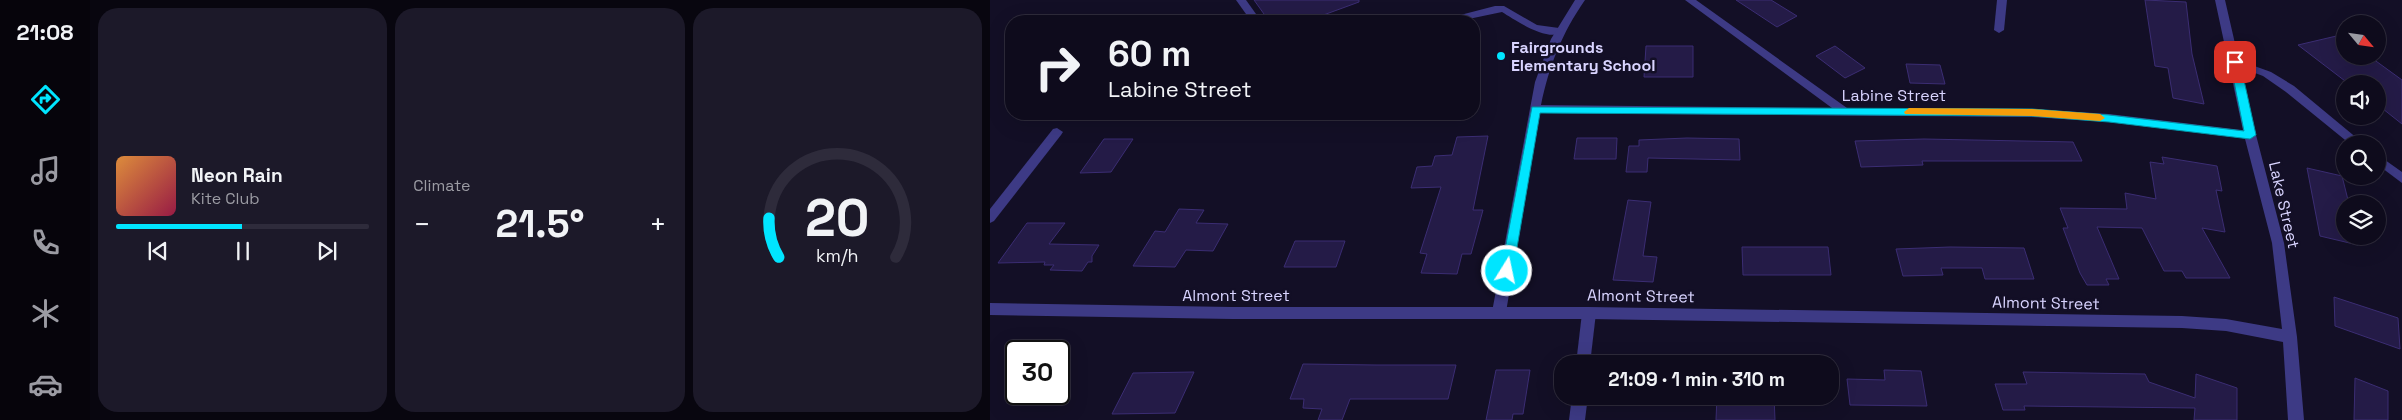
<!DOCTYPE html>
<meta charset="utf-8">
<style>
:root{--surface:#0e0b1c;--page:#1c1929;--text:#f1f3f6;--muted:#9b9ba3;--line:#2e2b3b;--accent:#00e5ff}
body{margin:0;font-family:"Space Grotesk",sans-serif;background:var(--page);color:var(--text);height:100vh;display:flex;flex-direction:column;font-size:19px;white-space:nowrap}
*{box-sizing:border-box;margin:0}
p{font-size:16px;color:var(--muted)}
.icon{flex:none;width:28px;height:28px;fill:none;stroke:currentColor;stroke-width:2;stroke-linecap:round;stroke-linejoin:round}
.map{position:relative;flex:1;overflow:hidden}
.drawer{display:flex;flex-direction:column;gap:8px;padding:8px;background:#08060f;width:900px}
.drawer>*{flex:none}
.hud{position:absolute;left:15px;top:15px;width:475px;height:105px;border-radius:20px;box-shadow:0 5px 20px #0002,0 0 0 1px var(--line);background:#0e0b1c;color:var(--text);overflow:hidden}
.needle{width:32px;rotate:119deg}
.controls{position:absolute;left:1346px;top:15px;display:grid;gap:10px}
.controls a{display:grid;place-items:center;width:50px;height:50px;border-radius:50%;background:var(--surface);box-shadow:0 5px 20px #0002,0 0 0 1px var(--line);font-size:25px}
.speed{position:absolute;left:15px;top:340px;display:flex;gap:10px;font-size:25px;font-weight:700;text-align:center}
.speed>*{display:grid;place-content:center;width:65px;height:65px;border-radius:50%;background:var(--surface);box-shadow:0 5px 20px #0002,0 0 0 1px var(--line);line-height:1}
.speed .limit{border:2px solid #111;border-radius:8px;background:#fff;color:#111}
.pin{position:absolute;display:grid;place-items:center;width:42px;height:42px;color:#fff;margin:-21px;border-radius:10px;box-shadow:0 2px 8px #0006}
.me{position:absolute;width:55px;margin:-28px;rotate:10deg;stroke-linejoin:round;filter:drop-shadow(0 0 4px #0008)}
.turn{display:flex;align-items:center;gap:18px;height:105px;padding:0 20px;font-size:22px}
.turn .icon{width:65px;height:65px;stroke-width:2.5}
.turn b{display:block;font-size:35px;line-height:42px}
.big{font-size:38px;font-weight:800;line-height:1.1}
.drawer .tile{flex:1;display:flex;flex-direction:column;justify-content:center;gap:8px;min-width:0;padding:0 18px;border-radius:20px;background:var(--page)}
.drawer .dial{align-items:center;gap:0}
.dial svg{height:130px;overflow:visible;fill:none;stroke:var(--line);stroke-width:7;stroke-linecap:round;text-anchor:middle}
.dial text{fill:var(--text);stroke:none}
.song{display:flex;align-items:center;gap:15px}
.cover{width:60px;height:60px;border-radius:8px;background:linear-gradient(135deg,hsl(30 70% 55%),hsl(340 70% 35%))}
.played{height:5px;border-radius:2px;background:linear-gradient(90deg,var(--accent) 50%,var(--line) 50%)}
.keys{display:flex;justify-content:space-around;direction:ltr}
.heat{display:flex;justify-content:space-between;align-items:center;font-size:28px;direction:ltr}
.drawer .tiles{flex:1;display:grid;gap:8px;grid-template-columns:repeat(3,1fr)}
.trip{position:absolute;left:564px;top:355px;width:285px;height:50px;border-radius:20px;background:var(--surface);box-shadow:0 5px 20px #0002,0 0 0 1px var(--line);font-weight:800;line-height:50px;text-align:center}
main{display:flex;flex:1;min-height:0}
.tab-bar{display:flex;flex-direction:column;width:90px;justify-content:space-around;align-items:center;background:#06040b;color:var(--muted)}
.tab-bar .icon{width:35px;height:35px}
.tab-bar .active{color:var(--accent)}
.tab-bar b{font-size:22px;color:var(--text)}
.map>svg:first-child{display:block}
.building{fill:#241b47;stroke:#3b2d73}
.lines{fill:none;stroke-linecap:round;stroke-linejoin:round}
.service{fill:#3d3a85;fill-rule:evenodd}
.minor{fill:#3d3a85;fill-rule:evenodd}
.tertiary{fill:#3d3a85;fill-rule:evenodd}
.route{fill:#00e5ff;stroke:#0095a6}
.slow{fill:#f59e0b}
.poi-dot{fill:#00e5ff;stroke:#130f26;stroke-width:2}
.labels{text-anchor:middle;dominant-baseline:central;stroke-width:5;stroke-linejoin:round;paint-order:stroke}
.poi-label{font-size:16px;font-weight:bold;fill:#d9d4ff;stroke:#130f26;text-anchor:start}
.street-label{font-size:16px;fill:#d9d4ff;stroke:#130f26}
</style>
<main>
<nav class="tab-bar">
<b>21:08</b>
<svg class="icon active" aria-label="directions" viewBox="0 0 24 24"><path d="M12 3l9 9-9 9-9-9zM9 14v-3h6M13 9l2 2-2 2"/></svg>
<svg class="icon" aria-label="music" viewBox="0 0 24 24"><path d="M9 18V5l10-2v13"/><circle cx="6" cy="18" r="3"/><circle cx="16" cy="16" r="3"/></svg>
<svg class="icon" aria-label="phone" viewBox="0 0 24 24"><path d="M5 4h4l2 5-3 2q2 4 5 5l2-3 5 2v4C11 20 4 13 5 4z"/></svg>
<svg class="icon" aria-label="climate" viewBox="0 0 24 24"><path d="M12 3v18M4 7l16 10M4 17L20 7"/></svg>
<svg class="icon" aria-label="car" viewBox="0 0 24 24"><path d="M5 17H2v-5l4-1 3-4h7l3 4 3 1v5h-3M9 17h6M6 11h13"/><circle cx="7" cy="17" r="2"/><circle cx="17" cy="17" r="2"/></svg>
</nav>
<section class="drawer">
<div class="tiles">
<div class="tile">
<div class="song"><i class="cover"></i><div><b>Neon Rain</b><p>Kite Club</p></div></div>
<div class="played"></div>
<div class="keys"><svg class="icon" aria-label="previous" viewBox="0 0 24 24"><path d="M18 5L8 12l10 7zM5 5v14"/></svg><svg class="icon" aria-label="pause" viewBox="0 0 24 24"><path d="M8 5v14M16 5v14"/></svg><svg class="icon" aria-label="next" viewBox="0 0 24 24"><path d="M6 5l10 7-10 7zM19 5v14"/></svg></div>
</div>
<div class="tile"><p>Climate</p>
<div class="heat"><a>−</a><b class="big">21.5°</b><a>+</a></div>
</div>
<div class="tile dial"><svg viewBox="0 0 100 80">
<path d="M14 69A42 42 0 1 1 86 69"/>
<path d="M14 69A42 42 0 0 1 8 45" stroke="#00e5ff"/>
<text x="50" y="56" font-size="32" font-weight="700">20</text>
<text x="50" y="72" font-size="11">km/h</text>
</svg></div>
</div>
</section>
<div class="map">
<svg width="1412" height="420" viewBox="0 0 1412 420">
<rect width="100%" height="100%" fill="#130f26"/>
<g class="building">
<path d="M264,0H369V2L317,21H279Z"/>
<path d="M746,0H781L807,16L787,27Z"/>
<path d="M1155,0L1196,2L1202,54L1214,104L1183,98L1178,68L1165,66Z"/>
<path d="M1355,34V56H1379L1412,80V124L1388,105V84H1359L1308,45Z"/>
<path d="M656,46H703V77H654Z"/>
<path d="M845,46L875,68L855,78L826,56Z"/>
<path d="M916,64L950,65L955,84L920,83Z"/>
<path d="M498,136L483,210H493L481,254H472L467,274L431,273L437,254L430,253L451,187L421,188L427,167L442,166L445,156L462,155L467,137Z"/>
<path d="M587,138H627L626,159H584Z"/>
<path d="M697,138L749,139L750,160L658,158L657,172H636L639,146H649V140Z"/>
<path d="M114,139H143L121,172L90,173Z"/>
<path d="M934,139L1083,142L1092,161H932L933,165L871,167L865,141Z"/>
<path d="M1172,157L1227,166L1232,191L1226,190L1235,232L1212,228L1240,278H1196L1192,271H1174L1152,228L1107,227L1129,279H1116L1119,285H1097L1090,273L1073,228H1078L1070,208L1137,209L1135,193L1166,199L1160,162L1174,164Z"/>
<path d="M1317,168L1352,176L1359,204H1355V236H1366L1368,245L1330,236Z"/>
<path d="M638,200L661,202L653,256L667,257L663,282L623,280Z"/>
<path d="M189,209L214,210L206,223L238,224L223,251L196,250L185,267L143,266L165,231L175,232Z"/>
<path d="M37,223H75L59,244L109,245L102,256V262H98L92,271L60,270L64,265H54L55,262L8,263Z"/>
<path d="M305,241H355L346,267H294Z"/>
<path d="M752,247H838L841,275H753Z"/>
<path d="M960,247L1034,248L1044,279H995L992,268H951L953,275L913,276L906,249Z"/>
<path d="M1344,297L1408,318L1410,349L1345,326Z"/>
<path d="M313,364L386,365H466L458,399H360L352,420H328L332,409L313,408L314,399H300Z"/>
<path d="M506,370H540L533,414H523L522,420H496Z"/>
<path d="M894,370L931,371L937,406L860,405L857,379L895,380Z"/>
<path d="M204,372L185,413L122,414L143,373Z"/>
<path d="M1033,372L1155,374L1159,382L1205,398L1206,374L1247,388V420H1204L1205,408L1034,406L1035,410H1013L1005,384H1037Z"/>
<path d="M1365,378L1398,391V420H1364Z"/>
<path d="M727,396H784L785,420H726Z"/>
</g>
<g class="lines">
<g class="service">
<path d="M246,0H256L271,21H261Z"/>
<path d="M514,6L547,25L569,28L574,31C560,44 525,20 512,12L469,21H453L455,19L505,6Z"/>
</g>
<g class="minor">
<path d="M585,0H595C572,33 559,66 551,105L842,108L695,0H706L857,108L1042,109L1119,114L1260,131L1266,135L1260,139L1119,122L1042,117L550,113L516,312L514,316L509,318L504,316L502,312L545,82L561,39Z"/>
<path d="M1007,0H1017L1014,30L1009,33L1004,30Z"/>
<path d="M1245,59L1281,72L1304,86L1374,144H1360L1296,92L1273,76L1241,64V60Z"/>
<path d="M67,128L73,132L71,135L4,221L0,223V209L63,129Z"/>
<path d="M1388,155L1412,172V183L1388,165Z"/>
<path d="M599,307L604,309L606,313L600,364H586L592,313L594,309Z"/>
<path d="M582,396H598L595,420H579Z"/>
</g>
<path class="tertiary" d="M1225,0H1235L1266,135L1294,243L1307,337L1314,420H1298L1293,342L1236,331L1192,328L599,319H242L0,315V303L242,307H599L1192,316L1236,319L1292,329L1282,243L1254,135Z"/>
</g>
<path class="route" d="M1245,59L1250,62L1266,135L1260,139L1119,122L1042,116L550,113L523,271L517,276L511,271L542,107L1042,109L1119,115L1254,131L1240,62Z"/>
<path class="slow" d="M919,108L1042,109L1110,114L1115,118L1110,121L1042,116L915,114L914,112Z"/>
<circle class="poi-dot" cx="511" cy="56" r="5"/>
<g class="labels">
<g class="poi-label">
<text x="521" y="47">Fairgrounds<tspan x="521" dy="18">Elementary School</tspan></text>
</g>
<g class="street-label">
<text x="904" y="95">Labine Street</text>
<text transform="translate(1294 205) rotate(77)">Lake Street</text>
<text x="246" y="295">Almont Street</text>
<text transform="translate(651 296) rotate(1)">Almont Street</text>
<text transform="translate(1056 303) rotate(1)">Almont Street</text>
</g>
</g>
</svg>
<div class="controls">
<a><svg class="needle" viewBox="-14 -14 28 28"><path d="M0-13l5 13h-10z" fill="#e53935"/><path d="M0 13l5-13h-10z" fill="#9b9ba3"/></svg></a>
<a><svg class="icon" aria-label="sound" viewBox="0 0 24 24"><path d="M4 9h4l5-4v14l-5-4H4zM17 9q2 3 0 6"/></svg></a>
<a><svg class="icon" aria-label="search" viewBox="0 0 24 24"><circle cx="10" cy="10" r="6"/><path d="M15 15l6 6"/></svg></a>
<a><svg class="icon" aria-label="layers" viewBox="0 0 24 24"><path d="M12 4l9 5-9 5-9-5zM3 14l9 5 9-5"/></svg></a>
</div>
<div class="speed"><div class="limit">30</div></div>
<div class="pin" style="left:1245px;top:62px;background:#d93025"><svg class="icon" aria-label="arrive" viewBox="0 0 24 24"><path d="M6 21V4h12l-3 4 3 4H6"/></svg></div>
<svg class="me" style="left:517px;top:271px" viewBox="-20 -20 40 40"><circle r="17" fill="#00e5ff" stroke="#fff" stroke-width="3"/><path d="M0-11L8 9 0 5-8 9z" fill="#fff"/></svg>
<div class="trip">21:09 · 1 min · 310 m</div>
<div class="hud">
<div class="turn"><svg class="icon" aria-label="right" viewBox="0 0 24 24"><path d="M7 20v-9h11M14 6l5 5-5 5"/></svg><div><b>60 m</b>Labine Street</div></div>
</div>
</div>
</main>
